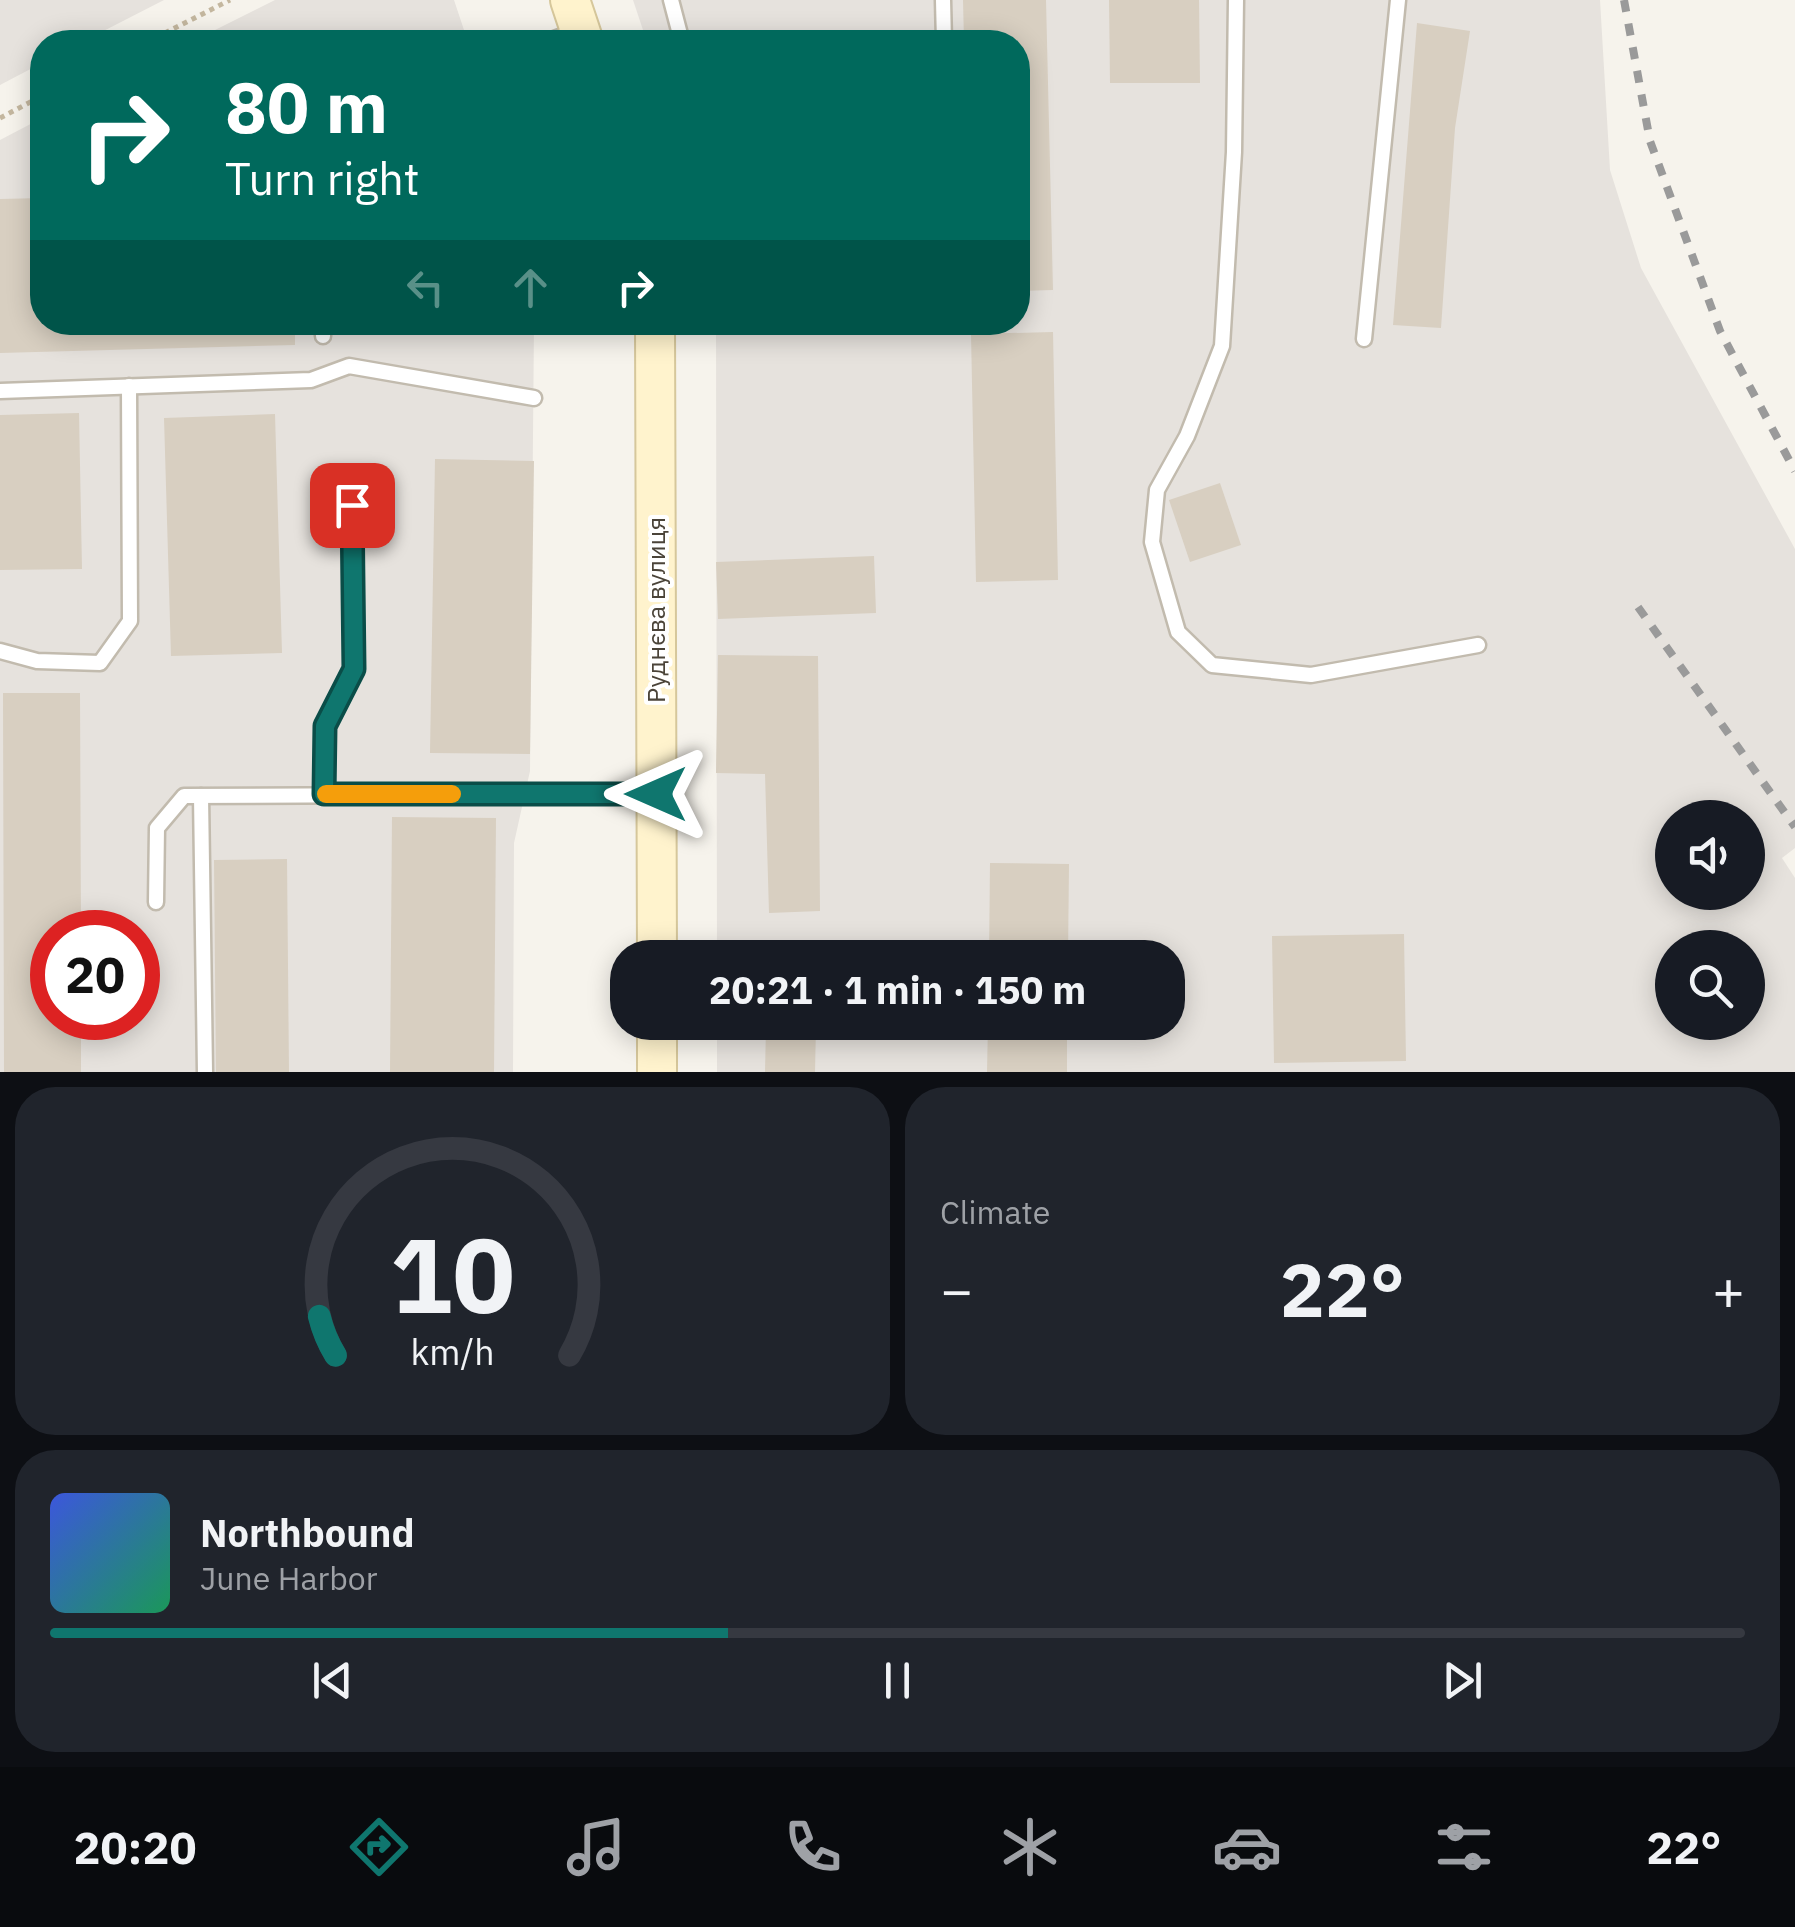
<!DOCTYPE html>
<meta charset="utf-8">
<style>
:root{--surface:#171b24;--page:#20242c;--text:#f1f3f6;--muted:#9ea1a6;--line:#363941;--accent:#0f766e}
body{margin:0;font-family:"IBM Plex Sans",sans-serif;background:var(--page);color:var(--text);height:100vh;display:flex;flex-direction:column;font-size:38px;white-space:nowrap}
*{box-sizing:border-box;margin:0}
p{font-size:32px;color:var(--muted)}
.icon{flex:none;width:55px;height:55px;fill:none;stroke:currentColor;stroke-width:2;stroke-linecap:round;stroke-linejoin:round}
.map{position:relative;height:1072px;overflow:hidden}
.drawer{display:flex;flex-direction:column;gap:15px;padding:15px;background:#0d0f14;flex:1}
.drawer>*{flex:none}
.top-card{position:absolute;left:30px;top:30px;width:1000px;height:305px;border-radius:40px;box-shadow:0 5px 25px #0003;background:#00695c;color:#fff;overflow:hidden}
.buttons{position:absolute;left:1655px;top:800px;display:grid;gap:20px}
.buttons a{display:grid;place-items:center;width:110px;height:110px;border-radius:50%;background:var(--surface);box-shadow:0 5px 25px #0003;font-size:50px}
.speed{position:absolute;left:30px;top:910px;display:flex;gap:20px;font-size:50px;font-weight:700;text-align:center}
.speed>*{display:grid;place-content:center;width:130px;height:130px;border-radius:50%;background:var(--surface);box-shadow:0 5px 25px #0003;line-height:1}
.speed .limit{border:15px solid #d22;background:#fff;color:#111}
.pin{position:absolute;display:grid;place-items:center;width:85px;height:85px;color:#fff;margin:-42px;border-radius:20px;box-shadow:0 5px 15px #0006}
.me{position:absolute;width:110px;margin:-55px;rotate:270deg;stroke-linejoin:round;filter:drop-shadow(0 0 8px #0008)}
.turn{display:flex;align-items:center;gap:35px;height:210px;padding:0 30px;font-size:45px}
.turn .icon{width:130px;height:130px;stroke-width:2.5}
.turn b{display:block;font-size:70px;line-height:85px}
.lanes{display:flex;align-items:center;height:95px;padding:0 30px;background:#0003;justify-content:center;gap:50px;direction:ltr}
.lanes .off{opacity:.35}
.big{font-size:75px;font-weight:700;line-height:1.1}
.drawer .card{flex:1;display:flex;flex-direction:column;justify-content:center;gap:15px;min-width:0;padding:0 35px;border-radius:40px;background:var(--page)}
.drawer .dial{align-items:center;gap:0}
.dial svg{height:260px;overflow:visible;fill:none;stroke:var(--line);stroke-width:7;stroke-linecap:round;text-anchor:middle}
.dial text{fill:var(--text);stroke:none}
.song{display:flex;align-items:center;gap:30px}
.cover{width:120px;height:120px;border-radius:15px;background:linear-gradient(135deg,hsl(230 70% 55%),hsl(150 70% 35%))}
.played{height:10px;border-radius:5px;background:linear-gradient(90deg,var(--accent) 40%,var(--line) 40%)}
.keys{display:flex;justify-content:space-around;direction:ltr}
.heat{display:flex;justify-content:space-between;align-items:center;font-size:55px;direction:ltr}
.drawer .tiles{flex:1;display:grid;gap:15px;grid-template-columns:1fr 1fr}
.card:last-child{grid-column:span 2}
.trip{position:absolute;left:610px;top:940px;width:575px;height:100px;border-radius:40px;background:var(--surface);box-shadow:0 5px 25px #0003;font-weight:700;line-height:100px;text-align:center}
.tabs{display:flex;height:160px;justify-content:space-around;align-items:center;background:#090b0e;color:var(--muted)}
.tabs .icon{width:70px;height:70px}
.tabs .on{color:var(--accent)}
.tabs b{font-size:45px;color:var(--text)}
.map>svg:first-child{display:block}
.industrial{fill:#e6e2dd;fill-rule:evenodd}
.building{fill:#d8cfc1}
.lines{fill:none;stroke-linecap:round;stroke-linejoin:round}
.lane-casing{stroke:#c2bbae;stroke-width:19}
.secondary-casing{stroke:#d6c79b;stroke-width:42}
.path{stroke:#c4b79f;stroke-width:5;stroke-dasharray:5 5;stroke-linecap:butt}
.lane{stroke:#fff;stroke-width:14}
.secondary{stroke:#fff3cd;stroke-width:38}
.rail{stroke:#9a9a9a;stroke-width:8;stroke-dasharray:12 12;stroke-linecap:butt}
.route-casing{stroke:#0a4d48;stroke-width:25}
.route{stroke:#0f766e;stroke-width:18}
.slow{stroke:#f59e0b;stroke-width:18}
.labels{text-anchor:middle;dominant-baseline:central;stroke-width:8;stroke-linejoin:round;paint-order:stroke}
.street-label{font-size:25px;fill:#4b4439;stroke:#fff}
</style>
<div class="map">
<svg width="1795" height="1072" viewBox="0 0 1795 1072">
<rect width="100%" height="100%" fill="#f6f3ec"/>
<g class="industrial">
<path d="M0,0H164L82,42H42V63L0,85Z"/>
<path d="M275,0H454L468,42H191Z"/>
<path d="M633,0H1600L1610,170L1641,268L1795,549V848L1782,858L1795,878V1072H717V1023L1168,1022V958L717,957L716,323L1018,322V42H647ZM1672,818H1748V892H1672ZM1672,948H1748V1022H1672Z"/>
<path d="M42,118V322L534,323L530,771L514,843L513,1072H0V140ZM52,932H138V1018H52Z"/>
</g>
<g class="building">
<path d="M963,0H1046L1053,290L1018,291V42H964Z"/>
<path d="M1109,0H1199L1200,83H1110Z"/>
<path d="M1417,23L1470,31L1455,128L1441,328L1393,325Z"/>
<path d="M42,198V322H295V345L0,353V199Z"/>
<path d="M1053,332L1058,580L976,582L971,334Z"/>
<path d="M79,413L82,569L0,570V415Z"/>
<path d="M275,414L282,653L171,656L164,418Z"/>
<path d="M435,459L534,461L530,754L430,753Z"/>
<path d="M1220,483L1241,545L1190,562L1169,500Z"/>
<path d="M874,556L876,613L718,619L716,562Z"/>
<path d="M718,655L818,656L820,911L769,913L765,774L716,773Z"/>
<path d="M3,693H80L81,932H52V1018H81V1072H4Z"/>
<path d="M392,817L496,818L494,1072H390Z"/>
<path d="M287,859L289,1072H216L214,860Z"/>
<path d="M990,863L1069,864L1068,958H989Z"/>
<path d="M1404,934L1406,1061L1274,1063L1272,936Z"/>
<path d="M988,1022H1067V1072H987Z"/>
<path d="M766,1026L816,1027L815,1072H765Z"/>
</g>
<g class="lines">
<defs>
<g id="lane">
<path d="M671,0L682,42"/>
<path d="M943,0L944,42"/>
<path d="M1236,0L1234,152L1222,346L1187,436L1157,490L1152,542L1178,632L1212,665L1311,675L1478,645"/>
<path d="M546,42L579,30"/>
<path d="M323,336V322"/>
<path d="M1364,339L1398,0"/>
<path d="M0,391L311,380L349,366L534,398"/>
<path d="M0,651L37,661L100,663L130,621L129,386"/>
<path d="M324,794L325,726L354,669L352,505"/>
<path d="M201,796L205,1072"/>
<path d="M156,902L157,828L184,796L655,794"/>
</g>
<g id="secondary">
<path d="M570,0L584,42"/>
<path d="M655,322L657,958"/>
<path d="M657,1022V1072"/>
</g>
</defs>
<use href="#lane" class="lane-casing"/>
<use href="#secondary" class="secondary-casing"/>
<g class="path">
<path d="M147,42L230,0"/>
<path d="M0,118L42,96"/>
</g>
<use href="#lane" class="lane"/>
<use href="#secondary" class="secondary"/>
<g class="rail">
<path d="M1624,0L1650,141L1720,331L1795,471"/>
<path d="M1638,607L1795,827"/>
</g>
</g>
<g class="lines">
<defs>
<path id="route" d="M352,505L354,669L325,726L324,794H656"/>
</defs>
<use href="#route" class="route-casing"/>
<use href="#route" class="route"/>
<path class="slow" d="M326,794H452"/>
</g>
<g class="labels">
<g class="street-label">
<text transform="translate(655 610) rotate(-90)">Руднєва вулиця</text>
</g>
</g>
</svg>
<div class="buttons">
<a><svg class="icon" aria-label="sound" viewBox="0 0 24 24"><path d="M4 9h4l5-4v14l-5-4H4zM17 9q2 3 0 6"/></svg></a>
<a><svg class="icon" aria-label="search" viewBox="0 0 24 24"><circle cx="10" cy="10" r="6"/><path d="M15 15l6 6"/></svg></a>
</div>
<div class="speed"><div class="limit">20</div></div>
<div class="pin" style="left:352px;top:505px;background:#d93025"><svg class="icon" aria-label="arrive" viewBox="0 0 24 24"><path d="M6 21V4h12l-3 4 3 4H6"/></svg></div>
<svg class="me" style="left:656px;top:794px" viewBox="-20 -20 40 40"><path d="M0-17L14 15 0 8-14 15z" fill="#0f766e" stroke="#fff" stroke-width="4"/></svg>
<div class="trip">20:21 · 1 min · 150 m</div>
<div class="top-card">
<div class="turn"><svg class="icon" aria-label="right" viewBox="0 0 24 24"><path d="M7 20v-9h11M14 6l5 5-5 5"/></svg><div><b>80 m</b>Turn right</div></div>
<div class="lanes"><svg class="icon off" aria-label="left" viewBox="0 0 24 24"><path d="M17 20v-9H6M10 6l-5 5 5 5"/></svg><svg class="icon off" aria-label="ahead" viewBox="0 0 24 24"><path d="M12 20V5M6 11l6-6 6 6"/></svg><svg class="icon" aria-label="right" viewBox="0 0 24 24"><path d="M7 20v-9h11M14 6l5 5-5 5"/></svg></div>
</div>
</div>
<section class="drawer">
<div class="tiles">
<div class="card dial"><svg viewBox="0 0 100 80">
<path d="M14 69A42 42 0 1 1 86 69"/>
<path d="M14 69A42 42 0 0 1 9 57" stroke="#0f766e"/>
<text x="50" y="56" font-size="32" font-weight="700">10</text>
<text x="50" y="72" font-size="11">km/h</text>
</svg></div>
<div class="card"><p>Climate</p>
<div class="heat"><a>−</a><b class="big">22°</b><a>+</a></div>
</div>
<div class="card">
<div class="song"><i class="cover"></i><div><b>Northbound</b><p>June Harbor</p></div></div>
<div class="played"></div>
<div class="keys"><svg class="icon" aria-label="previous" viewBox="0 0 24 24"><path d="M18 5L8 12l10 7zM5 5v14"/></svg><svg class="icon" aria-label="pause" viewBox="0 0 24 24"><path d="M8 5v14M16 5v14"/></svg><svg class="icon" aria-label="next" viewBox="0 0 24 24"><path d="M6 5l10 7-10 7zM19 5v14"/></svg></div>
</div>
</div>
</section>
<nav class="tabs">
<b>20:20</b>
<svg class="icon on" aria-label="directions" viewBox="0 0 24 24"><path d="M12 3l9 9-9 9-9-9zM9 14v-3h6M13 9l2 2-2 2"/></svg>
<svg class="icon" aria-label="music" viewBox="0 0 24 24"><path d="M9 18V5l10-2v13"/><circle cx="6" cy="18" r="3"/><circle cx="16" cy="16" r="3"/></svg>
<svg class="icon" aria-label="phone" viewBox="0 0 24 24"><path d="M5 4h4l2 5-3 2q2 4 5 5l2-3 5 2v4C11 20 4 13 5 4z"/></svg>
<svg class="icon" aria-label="climate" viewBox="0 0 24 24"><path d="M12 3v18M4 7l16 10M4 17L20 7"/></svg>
<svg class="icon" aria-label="car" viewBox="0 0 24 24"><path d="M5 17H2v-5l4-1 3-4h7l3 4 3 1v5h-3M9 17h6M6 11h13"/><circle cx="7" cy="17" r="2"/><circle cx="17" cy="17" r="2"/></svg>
<svg class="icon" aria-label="filters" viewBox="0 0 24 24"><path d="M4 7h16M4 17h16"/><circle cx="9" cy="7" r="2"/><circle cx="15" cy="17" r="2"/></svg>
<b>22°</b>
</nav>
